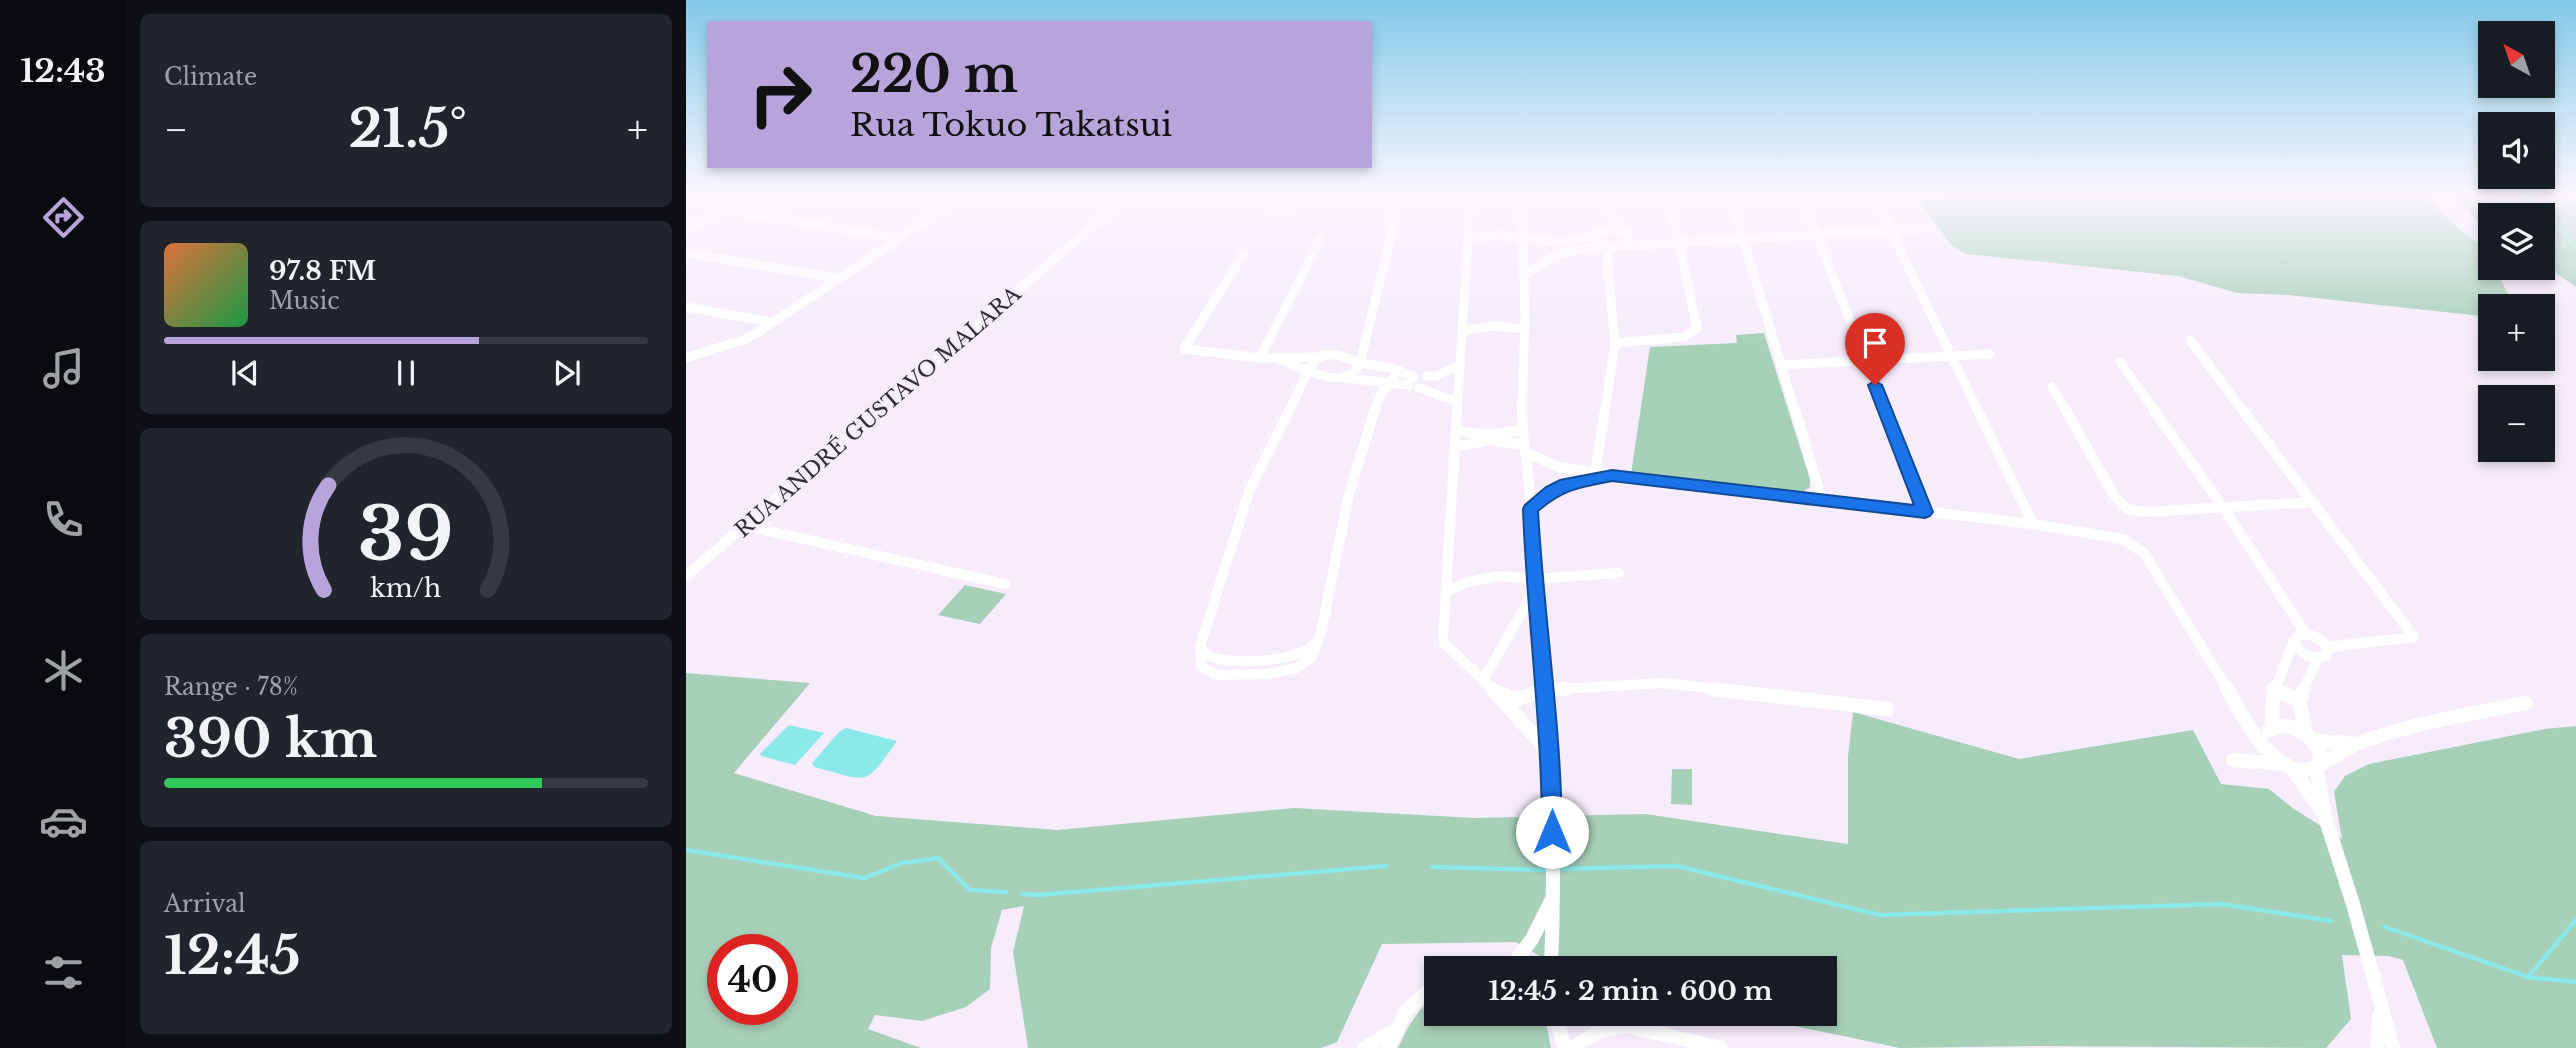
<!DOCTYPE html>
<meta charset="utf-8">
<style>
:root{--surface:#171b24;--page:#20242c;--text:#f1f3f6;--muted:#9ea1a6;--line:#363941;--accent:#b6a4db}
body{margin:0;font-family:"Libre Baskerville",serif;background:var(--page);color:var(--text);height:100vh;display:flex;flex-direction:column;font-size:26px;white-space:nowrap}
*{box-sizing:border-box;margin:0}
p{font-size:23px;color:var(--muted)}
.icon{flex:none;width:38px;height:38px;fill:none;stroke:currentColor;stroke-width:2;stroke-linecap:round;stroke-linejoin:round}
.map{position:relative;flex:1;overflow:hidden}
.drawer{display:flex;flex-direction:column;gap:14px;padding:14px;background:#0d0f14;width:560px}
.drawer>*{flex:none}
.top-card{position:absolute;left:21px;top:21px;width:665px;height:147px;border-radius:0px;box-shadow:0 4px 10px #0003;background:#b6a4db;color:#111;overflow:hidden}
.needle{width:46px;rotate:320deg}
.controls{position:absolute;left:1792px;top:21px;display:grid;gap:14px}
.controls a{display:grid;place-items:center;width:77px;height:77px;border-radius:0px;background:var(--surface);box-shadow:0 4px 10px #0003;font-size:35px}
.speed{position:absolute;left:21px;top:934px;display:flex;gap:14px;font-size:35px;font-weight:700;text-align:center}
.speed>*{display:grid;place-content:center;width:91px;height:91px;border-radius:50%;background:var(--surface);box-shadow:0 4px 10px #0003;line-height:1}
.speed .limit{border:10px solid #d22;background:#fff;color:#111}
.pin{position:absolute;display:grid;place-items:center;width:60px;height:60px;color:#fff;margin:-72px -30px;border-radius:50% 50% 50% 0;rotate:-45deg;box-shadow:0 0 7px #0007}
.pin .icon{rotate:45deg}
.me{position:absolute;width:77px;margin:-38px;rotate:0deg;stroke-linejoin:round;filter:drop-shadow(0 0 5px #0008)}
.turn{display:flex;align-items:center;gap:24px;height:147px;padding:0 28px;font-size:32px}
.turn .icon{width:91px;height:91px;stroke-width:2.5}
.turn b{display:block;font-size:49px;line-height:60px}
.big{font-size:52px;font-weight:800;line-height:1.1}
.drawer .tile{flex:1;display:flex;flex-direction:column;justify-content:center;gap:10px;min-width:0;padding:0 24px;border-radius:10px;background:var(--page)}
.drawer .dial{align-items:center;gap:0}
.dial svg{height:182px;overflow:visible;fill:none;stroke:var(--line);stroke-width:7;stroke-linecap:round;text-anchor:middle}
.dial text{fill:var(--text);stroke:none}
.song{display:flex;align-items:center;gap:21px}
.cover{width:84px;height:84px;border-radius:10px;background:linear-gradient(135deg,hsl(20 70% 55%),hsl(140 70% 35%))}
.played{height:7px;border-radius:4px;background:linear-gradient(90deg,var(--accent) 65%,var(--line) 65%)}
.keys{display:flex;justify-content:space-around;direction:ltr}
.heat{display:flex;justify-content:space-between;align-items:center;font-size:38px;direction:ltr}
.charge{height:10px;border-radius:5px;background:linear-gradient(90deg,#34c759 78%,var(--line) 0)}
.trip{position:absolute;left:738px;top:956px;width:413px;height:70px;border-radius:0px;background:var(--surface);box-shadow:0 4px 10px #0003;font-weight:800;line-height:70px;text-align:center}
main{display:flex;flex:1;min-height:0}
.menu{display:flex;flex-direction:column;width:126px;justify-content:space-around;align-items:center;background:#090b0e;color:var(--muted)}
.menu .icon{width:49px;height:49px}
.menu .active{color:var(--accent)}
.menu b{font-size:32px;color:var(--text)}
.map>svg:first-child{display:block}
.green{fill:#a7d0b9;fill-rule:evenodd}
.water{fill:#8ce9e9}
.lines{fill:none;stroke-linecap:round;stroke-linejoin:round}
.stream-far1{stroke:#8ce9e9;stroke-width:2.5}
.stream{stroke:#8ce9e9;stroke-width:4.5}
.minor-far2{stroke:#fff;stroke-width:9}
.minor-far1{stroke:#fff;stroke-width:10}
.minor{stroke:#fff;stroke-width:14}
.route{fill:#1a73e8;stroke:#114b97;stroke-width:2}
.labels{text-anchor:middle;dominant-baseline:central;stroke-width:7;stroke-linejoin:round;paint-order:stroke}
.street-label{font-size:21px;fill:#302d33;stroke:#f6ecfc}
</style>
<main>
<nav class="menu">
<b>12:43</b>
<svg class="icon active" aria-label="directions" viewBox="0 0 24 24"><path d="M12 3l9 9-9 9-9-9zM9 14v-3h6M13 9l2 2-2 2"/></svg>
<svg class="icon" aria-label="music" viewBox="0 0 24 24"><path d="M9 18V5l10-2v13"/><circle cx="6" cy="18" r="3"/><circle cx="16" cy="16" r="3"/></svg>
<svg class="icon" aria-label="phone" viewBox="0 0 24 24"><path d="M5 4h4l2 5-3 2q2 4 5 5l2-3 5 2v4C11 20 4 13 5 4z"/></svg>
<svg class="icon" aria-label="climate" viewBox="0 0 24 24"><path d="M12 3v18M4 7l16 10M4 17L20 7"/></svg>
<svg class="icon" aria-label="car" viewBox="0 0 24 24"><path d="M5 17H2v-5l4-1 3-4h7l3 4 3 1v5h-3M9 17h6M6 11h13"/><circle cx="7" cy="17" r="2"/><circle cx="17" cy="17" r="2"/></svg>
<svg class="icon" aria-label="filters" viewBox="0 0 24 24"><path d="M4 7h16M4 17h16"/><circle cx="9" cy="7" r="2"/><circle cx="15" cy="17" r="2"/></svg>
</nav>
<section class="drawer">
<div class="tile"><p>Climate</p>
<div class="heat"><a>−</a><b class="big">21.5°</b><a>+</a></div>
</div>
<div class="tile">
<div class="song"><i class="cover"></i><div><b>97.8 FM</b><p>Music</p></div></div>
<div class="played"></div>
<div class="keys"><svg class="icon" aria-label="previous" viewBox="0 0 24 24"><path d="M18 5L8 12l10 7zM5 5v14"/></svg><svg class="icon" aria-label="pause" viewBox="0 0 24 24"><path d="M8 5v14M16 5v14"/></svg><svg class="icon" aria-label="next" viewBox="0 0 24 24"><path d="M6 5l10 7-10 7zM19 5v14"/></svg></div>
</div>
<div class="tile dial"><svg viewBox="0 0 100 80">
<path d="M14 69A42 42 0 1 1 86 69"/>
<path d="M14 69A42 42 0 0 1 16 23" stroke="#b6a4db"/>
<text x="50" y="56" font-size="32" font-weight="700">39</text>
<text x="50" y="72" font-size="11">km/h</text>
</svg></div>
<div class="tile"><p>Range · 78%</p><b class="big">390 km</b><div class="charge"></div></div>
<div class="tile"><p>Arrival</p><b class="big">12:45</b></div>
</section>
<div class="map">
<svg width="1890" height="1048" viewBox="0 0 1890 1048">
<rect width="100%" height="100%" fill="#f6ecfc"/>
<g class="green">
<path d="M1334,192H1735L1773,229L1798,247L1804,259V268H1809L1828,306H1804V317L1602,295L1551,293L1492,276L1280,254L1266,246L1233,201Z"/>
<path d="M1768,192H1871L1890,205V287L1857,264V215H1804V229L1790,220Z"/>
<path d="M1078,333L1124,479V487L1115,493L945,474L964,347L1051,343L1050,335Z"/>
<path d="M279,585L320,594L294,624L252,615Z"/>
<path d="M0,673L124,683L48,773L190,816L371,830L608,808L788,818L959,814L1162,844V756L1167,712L1333,759L1507,730L1535,784L1583,789L1608,809L1656,839L1648,792L1659,776L1683,764L1859,729L1890,726V1048H1751L1717,960L1702,956L1656,955L1665,1019L1640,1048L1350,1046L1214,1048L1046,1013H1139V968H874L830,942L696,944L651,1042L635,1048H342L327,952L338,906L316,910L305,948L304,989L280,1007L236,1021L189,1015L182,1029L235,1048H0ZM37,950H96V1010H37Z"/>
<path d="M986,769H1006V805L985,804Z"/>
<path d="M751,997V1013H852L861,1027L865,1048H712C721,1028 731,1008 751,997Z"/>
</g>
<g class="water">
<path d="M103,725L138,733L109,765L75,756L74,754Z"/>
<path d="M160,728L211,741C177,789 184,781 128,767L126,763L153,732Z"/>
</g>
<g class="lines">
<path class="stream-far1" d="M1834,192L1865,218L1890,248"/>
<g class="stream">
<path d="M0,850L178,878L216,863L252,858L284,890L320,892"/>
<path d="M746,867L863,870"/>
<path d="M871,869L991,866L1194,915L1536,904L1645,921"/>
<path d="M336,894L352,895L700,866"/>
<path d="M1699,927L1842,977L1890,982"/>
<path d="M1842,977L1890,920"/>
</g>
<g class="minor-far2">
<path d="M225,192L270,199"/>
<path d="M917,192L922,215L934,230"/>
<path d="M1043,192L1109,411"/>
<path d="M1114,192L1199,411"/>
<path d="M1186,192L1292,411"/>
<path d="M37,210L211,238"/>
<path d="M584,211L644,192"/>
<path d="M584,211L595,192"/>
<path d="M710,215L674,363L706,368L728,377"/>
<path d="M928,229L942,234L941,243L925,248L909,241L913,232Z"/>
<path d="M0,231L65,192"/>
<path d="M838,237L874,243L910,235"/>
<path d="M783,239L812,234L838,240"/>
<path d="M937,246L1246,228"/>
<path d="M0,253L152,278"/>
<path d="M558,253L498,349L574,358L632,357"/>
<path d="M838,276C863,255 888,248 920,247L929,343L919,411"/>
<path d="M0,307L86,322"/>
<path d="M776,331L807,326L838,329"/>
<path d="M1504,340L1557,411"/>
<path d="M929,343L998,337L1011,328L982,192"/>
<path d="M637,355H653L674,363C662,384 643,379 622,371L626,363Z"/>
<path d="M0,358L60,339L72,332L283,192"/>
<path d="M574,358L634,240"/>
<path d="M593,359L622,371"/>
<path d="M1434,362L1469,411"/>
<path d="M1095,365L1304,354"/>
<path d="M741,376H750L775,365"/>
<path d="M661,378L723,385"/>
<path d="M1366,387L1380,411"/>
<path d="M733,388L772,402"/>
<path d="M192,411L446,192"/>
<path d="M603,411L622,371"/>
<path d="M689,411L693,397L712,371"/>
<path d="M771,411L785,192"/>
<path d="M836,411L839,320L836,192"/>
</g>
<g class="minor-far1">
<path d="M604,409L564,489L514,646L515,666L531,675L580,674L611,668L627,656L635,632L663,494L689,409"/>
<path d="M771,409L757,642L808,690"/>
<path d="M836,409C835,435 842,459 843,484C847,553 852,622 858,690"/>
<path d="M1109,409L1136,500"/>
<path d="M1199,409L1239,512"/>
<path d="M1291,409L1347,524"/>
<path d="M1379,409L1429,497L1441,509L1459,512L1628,502"/>
<path d="M1467,409L1537,507L1620,634"/>
<path d="M1556,409L1728,637"/>
<path d="M771,431L803,435L835,430"/>
<path d="M770,447L804,440L838,445"/>
<path d="M839,452L873,467L909,473L1347,524L1437,539L1458,553L1542,690"/>
<path d="M909,473L919,409"/>
<path d="M844,509L876,487L913,477"/>
<path d="M60,526L319,584"/>
<path d="M0,576L194,409"/>
<path d="M762,591L778,583L813,576L848,579L933,573"/>
<path d="M1614,634C1628,634 1642,640 1641,655C1626,661 1614,655 1608,640Z"/>
<path d="M514,646C518,651 520,655 526,657C547,665 614,662 628,644"/>
<path d="M1641,647L1728,637"/>
<path d="M797,680L849,590"/>
<path d="M1587,689L1590,690"/>
<path d="M857,690L977,683L1041,690"/>
<path d="M1589,690L1608,640"/>
<path d="M1617,690L1632,659"/>
</g>
<g class="minor">
<path d="M806,689L864,753"/>
<path d="M858,689C867,782 869,874 865,968"/>
<path d="M1026,689L1201,709"/>
<path d="M1541,689C1556,715 1576,754 1604,767C1629,778 1651,751 1673,743C1726,723 1784,714 1840,703"/>
<path d="M1587,689L1613,700"/>
<path d="M1618,689L1613,700L1620,734"/>
<path d="M810,692L832,699L858,690L881,689"/>
<path d="M1586,728V705L1589,689"/>
<path d="M1583,730C1605,720 1623,732 1634,752L1633,763"/>
<path d="M1626,740L1670,744"/>
<path d="M1547,760L1597,764"/>
<path d="M1630,766L1639,817L1667,904L1707,1048"/>
<path d="M1606,768L1636,811"/>
<path d="M824,968L846,939L865,901"/>
<path d="M869,1013L879,1048"/>
<path d="M916,1013L941,1026L1035,1048"/>
<path d="M678,1048L709,1030"/>
<path d="M702,1048L720,1011L751,983"/>
<path d="M886,1048L913,1031L941,1026"/>
<path d="M1691,1048L1693,1015"/>
</g>
</g>
<linearGradient id="sky" x2="0" y2="1"><stop stop-color="#83c9e8"/><stop offset="0.57" stop-color="#fbf6fe"/><stop offset="1" stop-color="#fbf6fe" stop-opacity="0"/></linearGradient>
<rect width="1890" height="339" fill="url(#sky)"/>
<path class="route" d="M1189,381L1196,385L1247,512L1244,516L1239,518L926,481C894,487 878,489 852,511C858,618 875,724 876,832L873,839L866,841L859,839L856,832C856,724 841,617 837,509L839,505L860,487L874,480L926,470L1228,505L1182,385Z"/>
<g class="labels">
<g class="street-label">
<text transform="translate(192 412) rotate(-41)">RUA ANDRÉ GUSTAVO MALARA</text>
</g>
</g>
</svg>
<div class="controls">
<a><svg class="needle" viewBox="-14 -14 28 28"><path d="M0-13l5 13h-10z" fill="#e53935"/><path d="M0 13l5-13h-10z" fill="#9ea1a6"/></svg></a>
<a><svg class="icon" aria-label="sound" viewBox="0 0 24 24"><path d="M4 9h4l5-4v14l-5-4H4zM17 9q2 3 0 6"/></svg></a>
<a><svg class="icon" aria-label="layers" viewBox="0 0 24 24"><path d="M12 4l9 5-9 5-9-5zM3 14l9 5 9-5"/></svg></a>
<a>+</a>
<a>−</a>
</div>
<div class="speed"><div class="limit">40</div></div>
<div class="pin" style="left:1189px;top:385px;background:#d93025"><svg class="icon" aria-label="arrive" viewBox="0 0 24 24"><path d="M6 21V4h12l-3 4 3 4H6"/></svg></div>
<svg class="me" style="left:866px;top:832px" viewBox="-20 -20 40 40"><circle r="19" fill="#fff"/><path d="M0-13L10 11 0 6-10 11z" fill="#1a73e8"/></svg>
<div class="trip">12:45 · 2 min · 600 m</div>
<div class="top-card">
<div class="turn"><svg class="icon" aria-label="right" viewBox="0 0 24 24"><path d="M7 20v-9h11M14 6l5 5-5 5"/></svg><div><b>220 m</b>Rua Tokuo Takatsui</div></div>
</div>
</div>
</main>
